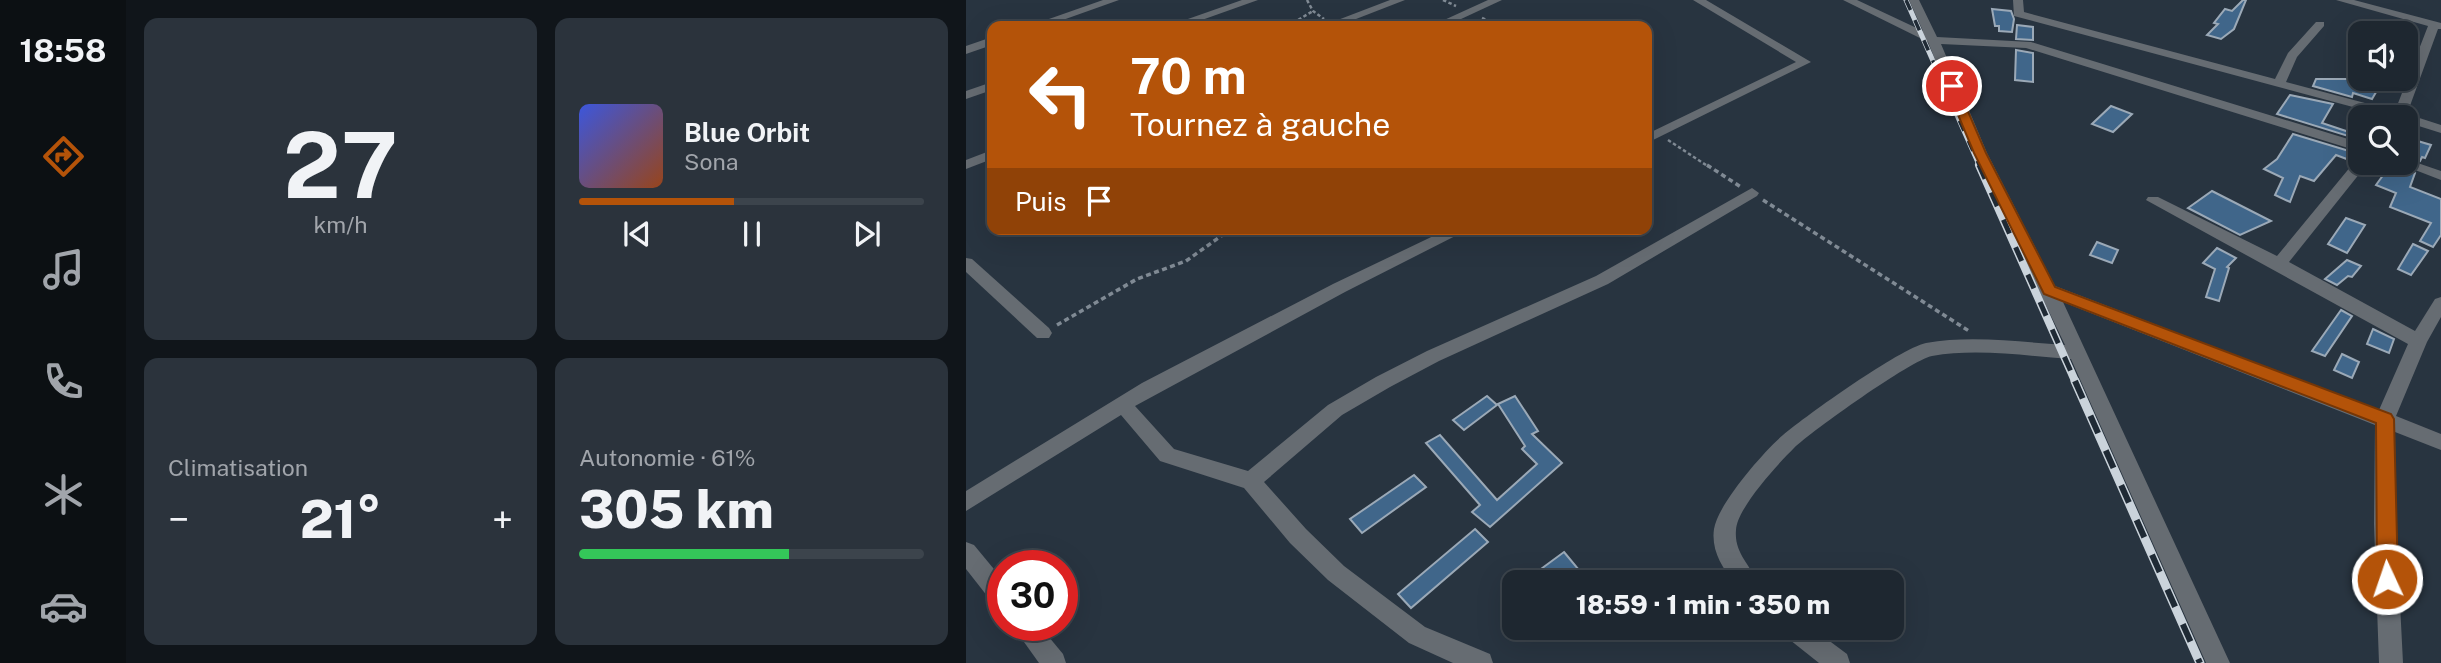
<!DOCTYPE html>
<html lang="fr">
<meta charset="utf-8">
<style>
:root{--surface:#1e2730;--page:#2b333c;--text:#f1f3f6;--muted:#a1a5ab;--line:#3c444c;--accent:#b45309}
body{margin:0;font-family:"Public Sans",sans-serif;background:var(--page);color:var(--text);height:100vh;display:flex;flex-direction:column;font-size:26px;white-space:nowrap}
*{box-sizing:border-box;margin:0}
p{font-size:23px;color:var(--muted)}
.icon{flex:none;width:38px;height:38px;fill:none;stroke:currentColor;stroke-width:2;stroke-linecap:round;stroke-linejoin:round}
.map{position:relative;flex:1;overflow:hidden}
.sheet{display:flex;flex-direction:column;gap:18px;padding:18px;background:#10151a;width:840px}
.sheet>*{flex:none}
.hud{position:absolute;left:21px;top:21px;width:665px;height:214px;border-radius:14px;box-shadow:0 7px 28px #0002,0 0 0 2px var(--line);background:#b45309;color:#fff;overflow:hidden}
.buttons{position:absolute;left:1382px;top:21px;display:grid;gap:14px}
.buttons a{display:grid;place-items:center;width:70px;height:70px;border-radius:14px;background:var(--surface);box-shadow:0 7px 28px #0002,0 0 0 2px var(--line);font-size:35px}
.speed{position:absolute;left:21px;top:550px;display:flex;gap:14px;font-size:35px;font-weight:700;text-align:center}
.speed>*{display:grid;place-content:center;width:91px;height:91px;border-radius:50%;background:var(--surface);box-shadow:0 7px 28px #0002,0 0 0 2px var(--line);line-height:1}
.speed .limit{border:10px solid #d22;background:#fff;color:#111}
.pin{position:absolute;display:grid;place-items:center;width:60px;height:60px;color:#fff;margin:-30px;border:4px solid #fff;border-radius:50%;box-shadow:0 2px 7px #0007}
.me{position:absolute;width:77px;margin:-38px;rotate:357deg;stroke-linejoin:round;filter:drop-shadow(0 0 5px #0008)}
.turn{display:flex;align-items:center;gap:24px;height:147px;padding:0 28px;font-size:32px}
.turn .icon{width:91px;height:91px;stroke-width:2.5}
.turn b{display:block;font-size:49px;line-height:60px}
.then{display:flex;align-items:center;height:66px;padding:0 28px;background:#0003;gap:14px;font-size:26px}
.big{font-size:52px;font-weight:800;line-height:1.1}
.sheet .card{flex:1;display:flex;flex-direction:column;justify-content:center;gap:10px;min-width:0;padding:0 24px;border-radius:14px;background:var(--page)}
.sheet .dial{align-items:center;gap:0}
.dial b{font-size:91px;line-height:1}
.song{display:flex;align-items:center;gap:21px}
.cover{width:84px;height:84px;border-radius:10px;background:linear-gradient(135deg,hsl(230 70% 55%),hsl(20 70% 35%))}
.played{height:7px;border-radius:4px;background:linear-gradient(90deg,var(--accent) 45%,var(--line) 45%)}
.keys{display:flex;justify-content:space-around;direction:ltr}
.heat{display:flex;justify-content:space-between;align-items:center;font-size:38px;direction:ltr}
.charge{height:10px;border-radius:5px;background:linear-gradient(90deg,#34c759 61%,var(--line) 0)}
.sheet .tiles{flex:1;display:grid;gap:18px;grid-template-columns:repeat(2,1fr)}
.trip{position:absolute;left:536px;top:570px;width:402px;height:70px;border-radius:14px;background:var(--surface);box-shadow:0 7px 28px #0002,0 0 0 2px var(--line);font-weight:800;line-height:70px;text-align:center}
main{display:flex;flex:1;min-height:0}
.tabs{display:flex;flex-direction:column;width:126px;justify-content:space-around;align-items:center;background:#0c1013;color:var(--muted)}
.tabs .icon{width:49px;height:49px}
.tabs .on{color:var(--accent)}
.tabs b{font-size:32px;color:var(--text)}
.map>svg:first-child{display:block}
.building{fill:#40668a;stroke:#9ba9b7;stroke-width:2}
.lines{fill:none;stroke-linecap:round;stroke-linejoin:round}
.path-far1{stroke:#808a94;stroke-width:2.5;stroke-dasharray:3.5 2.5;stroke-linecap:butt}
.path{stroke:#808a94;stroke-width:3.5;stroke-dasharray:5 3.5;stroke-linecap:butt}
.minor{fill:#666c72;fill-rule:evenodd}
.rail-far2-casing{stroke:#cad3db;stroke-width:5}
.rail-far1-casing{stroke:#cad3db;stroke-width:8}
.rail-casing{stroke:#cad3db;stroke-width:9}
.rail-far2{stroke:#1f2a35;stroke-width:3.5;stroke-dasharray:11;stroke-linecap:butt}
.rail-far1{stroke:#1f2a35;stroke-width:5;stroke-dasharray:15;stroke-linecap:butt}
.rail{stroke:#1f2a35;stroke-width:6;stroke-dasharray:19;stroke-linecap:butt}
.route{fill:#b45309;stroke:#753606;stroke-width:2}
</style>
<main>
<nav class="tabs">
<b>18:58</b>
<svg class="icon on" aria-label="directions" viewBox="0 0 24 24"><path d="M12 3l9 9-9 9-9-9zM9 14v-3h6M13 9l2 2-2 2"/></svg>
<svg class="icon" aria-label="music" viewBox="0 0 24 24"><path d="M9 18V5l10-2v13"/><circle cx="6" cy="18" r="3"/><circle cx="16" cy="16" r="3"/></svg>
<svg class="icon" aria-label="phone" viewBox="0 0 24 24"><path d="M5 4h4l2 5-3 2q2 4 5 5l2-3 5 2v4C11 20 4 13 5 4z"/></svg>
<svg class="icon" aria-label="climate" viewBox="0 0 24 24"><path d="M12 3v18M4 7l16 10M4 17L20 7"/></svg>
<svg class="icon" aria-label="car" viewBox="0 0 24 24"><path d="M5 17H2v-5l4-1 3-4h7l3 4 3 1v5h-3M9 17h6M6 11h13"/><circle cx="7" cy="17" r="2"/><circle cx="17" cy="17" r="2"/></svg>
</nav>
<section class="sheet">
<div class="tiles">
<div class="card dial"><b>27</b><p>km/h</p></div>
<div class="card">
<div class="song"><i class="cover"></i><div><b>Blue Orbit</b><p>Sona</p></div></div>
<div class="played"></div>
<div class="keys"><svg class="icon" aria-label="previous" viewBox="0 0 24 24"><path d="M18 5L8 12l10 7zM5 5v14"/></svg><svg class="icon" aria-label="pause" viewBox="0 0 24 24"><path d="M8 5v14M16 5v14"/></svg><svg class="icon" aria-label="next" viewBox="0 0 24 24"><path d="M6 5l10 7-10 7zM19 5v14"/></svg></div>
</div>
<div class="card"><p>Climatisation</p>
<div class="heat"><a>−</a><b class="big">21°</b><a>+</a></div>
</div>
<div class="card"><p>Autonomie · 61%</p><b class="big">305 km</b><div class="charge"></div></div>
</div>
</section>
<div class="map">
<svg width="1475" height="663" viewBox="0 0 1475 663">
<rect width="100%" height="100%" fill="#283440"/>
<g class="building">
<path d="M1277,0H1280L1268,29L1255,39L1241,35L1252,24L1248,23L1259,9L1266,11Z"/>
<path d="M1026,9L1045,11L1048,19L1046,32L1033,31V26H1029Z"/>
<path d="M1051,25L1067,27V40L1050,39Z"/>
<path d="M1050,50L1067,53V82L1049,80Z"/>
<path d="M1350,79H1407L1405,84L1413,87L1406,99L1387,93L1386,97L1347,86Z"/>
<path d="M1324,95L1367,104L1356,123L1383,132L1395,115V140L1311,114Z"/>
<path d="M1145,106L1166,114L1147,132L1126,124Z"/>
<path d="M1327,134L1393,154L1386,161L1370,155L1348,181L1334,176L1324,202L1309,195L1317,178L1298,169L1311,159Z"/>
<path d="M1445,139L1465,145L1459,158L1456,157L1454,161L1440,157Z"/>
<path d="M1426,163L1449,173L1444,187L1475,199V235L1467,247L1454,241L1465,223L1424,207L1430,193L1410,185Z"/>
<path d="M1246,191L1305,221L1274,235L1222,208Z"/>
<path d="M1380,218L1399,225L1381,253L1362,244Z"/>
<path d="M1131,242L1152,250L1146,263L1124,255Z"/>
<path d="M1447,244L1462,251L1445,275L1432,269Z"/>
<path d="M1251,248L1270,258L1261,267L1263,268L1253,301L1240,297L1249,269L1237,263Z"/>
<path d="M1381,260L1395,266L1386,277L1382,276L1371,285L1359,279Z"/>
<path d="M1375,310L1386,316L1359,356L1346,351Z"/>
<path d="M1407,329L1428,339L1423,353L1401,344Z"/>
<path d="M1376,354L1393,362L1386,378L1368,370Z"/>
<path d="M521,396L531,405L498,430L487,420Z"/>
<path d="M549,396L572,431L566,434L596,463L524,527L506,512L514,505L460,443L474,435L531,500L571,464L556,449L559,446L532,404Z"/>
<path d="M448,475L460,487L396,533L384,519Z"/>
<path d="M509,529L522,542L445,608L432,594Z"/>
<path d="M598,552L618,576L609,583H556Z"/>
</g>
<g class="lines">
<g class="path-far1">
<path d="M341,0L347,11L358,19"/>
<path d="M477,0L490,6"/>
<path d="M516,18L533,26"/>
<path d="M322,26L347,11"/>
<path d="M702,140L743,167"/>
</g>
<g class="path">
<path d="M741,165L775,187"/>
<path d="M797,200L1003,331"/>
<path d="M91,325L171,279L220,261L265,229"/>
</g>
<g class="minor">
<path d="M137,0H153L80,26H63Z"/>
<path d="M276,0H292L219,26H202Z"/>
<path d="M424,0H439L372,26H356Z"/>
<path d="M522,0H536L480,26H465Z"/>
<path d="M727,0H740L845,62L681,143V134L830,62Z"/>
<path d="M877,0H891L957,31L943,0H953L971,37L1065,42L1395,143V152L1060,48L975,44L1021,153L1089,286L1413,410L1442,344L1180,200L1182,197H1192L1311,256L1390,160L1395,159V163H1402L1323,262L1449,331L1469,299L1475,297V317L1461,342L1430,416L1475,434V450L1429,432L1430,524L1437,663H1413L1408,524L1409,425L1097,302L1264,663H1240L1105,359C1060,356 1011,348 966,356C945,360 846,431 828,448C812,464 771,508 770,530C768,553 784,564 792,583H768C756,567 745,550 748,529C752,504 797,452 817,435C841,415 933,349 960,343C1005,335 1054,342 1099,345L1007,153L962,42Z"/>
<path d="M1047,0H1057L1058,12L1309,79L1322,53L1350,22H1358V26L1331,57L1320,82L1429,111L1462,26L1370,0H1388L1475,23V29H1472L1441,114L1475,125V133L1440,122V117H1424L1048,16Z"/>
<path d="M26,37V45L0,54V46Z"/>
<path d="M26,82V90L0,99V91Z"/>
<path d="M26,150V159L0,169V160Z"/>
<path d="M1440,159L1475,171V180L1431,163H1440Z"/>
<path d="M786,188L793,193L791,196L642,284L473,361L424,387L376,415L298,482L340,529L378,566L459,627L524,654L527,663H487L443,643L362,580L324,543L278,488L194,461L155,415L0,511V491L176,383L367,284L482,229H503L379,292L169,406L208,449L282,471L362,405L410,377L461,351L630,276Z"/>
<path d="M0,258L6,259L83,328L86,333L83,338H71L0,272Z"/>
<path d="M0,542L8,545L37,580V609L29,606L0,569Z"/>
<path d="M46,625H73L97,654L100,663H73Z"/>
<path d="M815,628H846L881,654L884,663H853L819,636Z"/>
</g>
<defs>
<path id="rail-far2" d="M940,0L1014,167"/>
<path id="rail-far1" d="M1013,165L1110,383"/>
<path id="rail" d="M1109,381L1234,663"/>
</defs>
<use href="#rail-far2" class="rail-far2-casing"/>
<use href="#rail-far1" class="rail-far1-casing"/>
<use href="#rail" class="rail-casing"/>
<use href="#rail-far2" class="rail-far2"/>
<use href="#rail-far1" class="rail-far1"/>
<use href="#rail" class="rail"/>
</g>
<path class="route" d="M986,82L991,86L1020,153L1089,287L1425,414L1428,419L1432,579L1429,586L1421,589L1414,586L1411,579L1410,423L1078,294L1008,153L980,86Z"/>
</svg>
<div class="buttons">
<a><svg class="icon" aria-label="sound" viewBox="0 0 24 24"><path d="M4 9h4l5-4v14l-5-4H4zM17 9q2 3 0 6"/></svg></a>
<a><svg class="icon" aria-label="search" viewBox="0 0 24 24"><circle cx="10" cy="10" r="6"/><path d="M15 15l6 6"/></svg></a>
</div>
<div class="speed"><div class="limit">30</div></div>
<div class="pin" style="left:986px;top:86px;background:#d93025"><svg class="icon" aria-label="arrive" viewBox="0 0 24 24"><path d="M6 21V4h12l-3 4 3 4H6"/></svg></div>
<svg class="me" style="left:1421px;top:579px" viewBox="-20 -20 40 40"><circle r="17" fill="#b45309" stroke="#fff" stroke-width="3"/><path d="M0-11L8 9 0 5-8 9z" fill="#fff"/></svg>
<div class="trip">18:59 · 1 min · 350 m</div>
<div class="hud">
<div class="turn"><svg class="icon" aria-label="left" viewBox="0 0 24 24"><path d="M17 20v-9H6M10 6l-5 5 5 5"/></svg><div><b>70 m</b>Tournez à gauche</div></div>
<div class="then">Puis<svg class="icon" aria-label="arrive" viewBox="0 0 24 24"><path d="M6 21V4h12l-3 4 3 4H6"/></svg></div>
</div>
</div>
</main>
